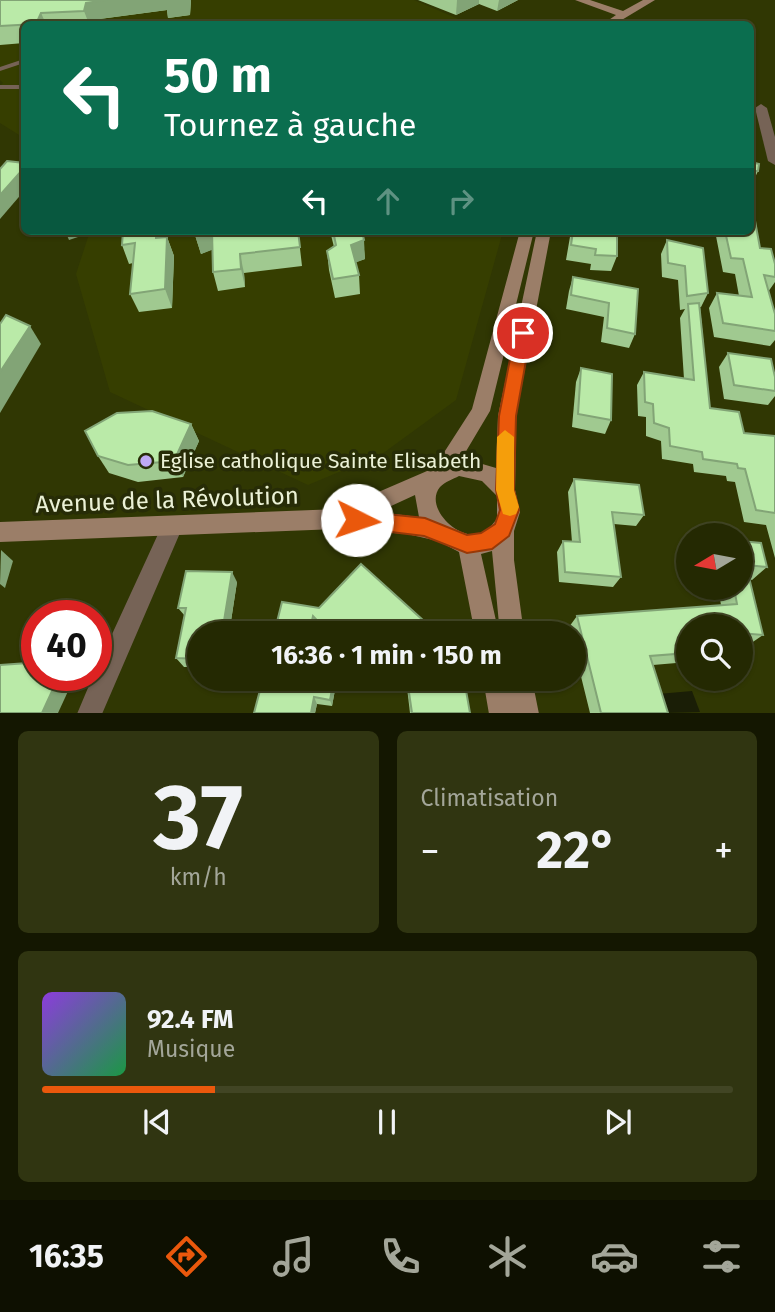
<!DOCTYPE html>
<html lang="fr">
<meta charset="utf-8">
<style>
:root{--surface:#242902;--page:#303511;--text:#f1f3f6;--muted:#a3a699;--line:#414524;--accent:#ea580c}
body{margin:0;font-family:"Fira Sans",sans-serif;background:var(--page);color:var(--text);height:100vh;display:flex;flex-direction:column;font-size:26px;white-space:nowrap}
*{box-sizing:border-box;margin:0}
p{font-size:23px;color:var(--muted)}
.icon{flex:none;width:38px;height:38px;fill:none;stroke:currentColor;stroke-width:2;stroke-linecap:round;stroke-linejoin:round}
.map{position:relative;height:713px;overflow:hidden}
.details{display:flex;flex-direction:column;gap:18px;padding:18px;background:#141701;flex:1}
.details>*{flex:none}
.top-card{position:absolute;left:21px;top:21px;width:733px;height:214px;border-radius:10px;box-shadow:0 2px 5px #0004,0 0 0 2px var(--line);background:#0b6e4f;color:#fff;overflow:hidden}
.needle{width:46px;rotate:260deg}
.fabs{position:absolute;left:676px;top:523px;display:grid;gap:14px}
.fabs a{display:grid;place-items:center;width:77px;height:77px;border-radius:50%;background:var(--surface);box-shadow:0 2px 5px #0004,0 0 0 2px var(--line);font-size:35px}
.speed{position:absolute;left:21px;top:600px;display:flex;gap:14px;font-size:35px;font-weight:700;text-align:center}
.speed>*{display:grid;place-content:center;width:91px;height:91px;border-radius:50%;background:var(--surface);box-shadow:0 2px 5px #0004,0 0 0 2px var(--line);line-height:1}
.speed .limit{border:10px solid #d22;background:#fff;color:#111}
.pin{position:absolute;display:grid;place-items:center;width:60px;height:60px;color:#fff;margin:-30px;border:4px solid #fff;border-radius:50%;box-shadow:0 2px 7px #0007}
.me{position:absolute;width:77px;margin:-38px;rotate:94deg;stroke-linejoin:round;filter:drop-shadow(0 0 5px #0008)}
.turn{display:flex;align-items:center;gap:24px;height:147px;padding:0 28px;font-size:32px}
.turn .icon{width:91px;height:91px;stroke-width:2.5}
.turn b{display:block;font-size:49px;line-height:60px}
.lanes{display:flex;align-items:center;height:66px;padding:0 28px;background:#0003;justify-content:center;gap:35px;direction:ltr}
.lanes .off{opacity:.35}
.big{font-size:52px;font-weight:700;line-height:1.1}
.details .card{flex:1;display:flex;flex-direction:column;justify-content:center;gap:10px;min-width:0;padding:0 24px;border-radius:10px;background:var(--page)}
.details .dial{align-items:center;gap:0}
.dial b{font-size:91px;line-height:1}
.song{display:flex;align-items:center;gap:21px}
.cover{width:84px;height:84px;border-radius:10px;background:linear-gradient(135deg,hsl(270 70% 55%),hsl(140 70% 35%))}
.played{height:7px;border-radius:4px;background:linear-gradient(90deg,var(--accent) 25%,var(--line) 25%)}
.keys{display:flex;justify-content:space-around;direction:ltr}
.heat{display:flex;justify-content:space-between;align-items:center;font-size:38px;direction:ltr}
.details .tiles{flex:1;display:grid;gap:18px;grid-template-columns:1fr 1fr}
.card:last-child{grid-column:span 2}
.trip{position:absolute;left:187px;top:621px;width:399px;height:70px;border-radius:35px;background:var(--surface);box-shadow:0 2px 5px #0004,0 0 0 2px var(--line);font-weight:700;line-height:70px;text-align:center}
.tabs{display:flex;height:112px;justify-content:space-around;align-items:center;background:#0e1001;color:var(--muted)}
.tabs .icon{width:49px;height:49px}
.tabs .on{color:var(--accent)}
.tabs b{font-size:32px;color:var(--text)}
.map>svg:first-child{display:block}
.built{fill:#363e00}
.water{fill:#1a1e06}
.lines{fill:none;stroke-linecap:round;stroke-linejoin:round}
.lane{fill:#766356;fill-rule:evenodd}
.street{fill:#766356;fill-rule:evenodd}
.secondary{fill:#9b7e68;fill-rule:evenodd}
.wall{fill:#a0c990}
.shaded-wall{fill:#82a476}
.building{fill:#baeaa8;stroke:#82a476;stroke-width:2}
.route{fill:#ea580c;stroke:#983908;stroke-width:2}
.slow{fill:#f59e0b}
.poi-dot{fill:#bfa9f4;stroke:#272c07;stroke-width:2.5}
.labels{text-anchor:middle;dominant-baseline:central;stroke-width:7;stroke-linejoin:round;paint-order:stroke}
.poi-label{font-size:21px;fill:#ebf1d6;stroke:#272c07;text-anchor:start}
.near-street-label{font-size:24px;fill:#ebf1d6;stroke:#272c07}
</style>
<div class="map">
<svg width="775" height="714" viewBox="0 0 775 714">
<rect width="100%" height="100%" fill="#303703"/>
<g class="built">
<path d="M0,0H414L470,24H24V138L0,123V86L3,83L0,80Z"/>
<path d="M90,231H503L456,400L382,454L308,485L110,392L76,274Z"/>
</g>
<path class="water" d="M692,691L700,712L664,713L658,694Z"/>
<g class="lines">
<g class="lane">
<path d="M24,59V63L0,71V67Z"/>
<rect x="0" y="85" width="24" height="4"/>
</g>
<g class="street">
<path d="M761,104L767,108L775,137V165L768,161L755,108Z"/>
<path d="M172,516L179,519L183,526L102,714H77L93,676H96V669L165,519Z"/>
</g>
<g class="secondary">
<path d="M575,0H590L623,11L643,0H655L615,24H603L616,15Z"/>
<path d="M520,231H534L490,411L462,458L496,468L498,416L537,231H551L516,416L515,490L520,512L514,531V560L524,634H500L492,551L481,554L499,634H475L459,552L438,541L407,534L337,529L0,542V522L339,509L434,468L472,409ZM459,476L482,481L497,496V519C494,522 490,528 486,531C465,547 422,509 440,487C445,482 453,479 459,476ZM415,495L419,517L378,512Z"/>
<path d="M483,679H507L509,689L508,679H532L539,714H489Z"/>
</g>
</g>
<g class="wall">
<path d="M0,0H191L190,15L168,18L167,10L92,20L91,24H24V43L0,45Z"/>
<path d="M418,0H518L497,11L479,4L456,15Z"/>
<path d="M751,162L758,171L751,186Z"/>
<path d="M298,231L302,266L244,273L245,287L218,291L213,272V249L201,254L195,235Z"/>
<path d="M330,231H362L365,259L356,262L359,275L360,294L335,298L329,270L327,251L334,247Z"/>
<path d="M571,231H617V256L611,271L590,270L591,264L566,260Z"/>
<path d="M715,231H751L760,248L775,264V282L768,292L775,314V340L770,346L714,337L709,308L717,293L739,296L735,274L723,272Z"/>
<path d="M167,237L174,256L172,308L139,312L130,294L133,263L129,264L122,245Z"/>
<path d="M667,240L708,293L701,307H700L710,408L744,433L775,436V558L766,525L744,522L735,482L727,481L726,476L694,472L693,464L662,459L661,441L646,436V417L638,416L637,385L644,372L684,379L680,318L685,309L680,310L678,280L662,277L661,254Z"/>
<path d="M573,277L638,289L635,334L629,348L601,342L604,317L566,309L569,291Z"/>
<path d="M728,353L775,377V396L768,405L724,399L719,367Z"/>
<path d="M581,368L611,420L605,434L572,427L576,382Z"/>
<path d="M191,424L199,441L183,477L138,482L109,473L98,456Z"/>
<path d="M574,479L644,515L636,526L614,524L621,577L613,587L559,582L557,552L563,541L572,542L568,492Z"/>
<path d="M740,541L767,567L752,580L749,579L763,635L747,646L740,645V626H688V662L653,665L668,713H590L574,648V634H571L569,627L577,616L721,605L718,588H740Z"/>
<path d="M237,582L229,634H200V667H184L176,658L185,616L178,608Z"/>
<path d="M282,602L424,630L422,634H324L315,625Z"/>
<path d="M263,679H337L332,706L317,704L315,713H254Z"/>
<path d="M369,679H384L377,687Z"/>
<path d="M406,679H464L470,713H410Z"/>
</g>
<g class="shaded-wall">
<path d="M107,0H191L190,15L168,18L167,10L92,20L91,24H89L84,11L86,3Z"/>
<path d="M457,0H479V4L456,15Z"/>
<path d="M499,0H518L497,11Z"/>
<path d="M41,13L46,24H36Z"/>
<path d="M24,168V191L0,219V195Z"/>
<path d="M65,231H82L84,235L69,240Z"/>
<path d="M156,231H164L163,257L156,238Z"/>
<path d="M206,231H213L217,248L201,254L195,235Z"/>
<path d="M167,237L174,256L172,308L165,289Z"/>
<path d="M364,240L365,259L352,264L351,245Z"/>
<path d="M240,254L244,273L245,287L241,269Z"/>
<path d="M30,326L41,344L0,413V372Z"/>
<path d="M191,424L199,441L183,477L174,461Z"/>
<path d="M1,550L13,561L5,588L0,584Z"/>
<path d="M232,572L237,582L229,634H227L223,627Z"/>
<path d="M313,616L315,625L313,634H309Z"/>
<path d="M425,622L424,630L422,634H416Z"/>
<path d="M59,676H75L58,713H42Z"/>
<path d="M334,679H337L332,706L330,700Z"/>
<path d="M378,679H384L377,687V680Z"/>
<path d="M314,697L317,704L315,713H311Z"/>
</g>
<g class="building">
<path d="M0,0H107L86,3L84,11L41,13L36,24L0,26Z"/>
<path d="M7,161L24,163V168L0,195V169Z"/>
<path d="M751,162L759,164L758,171H751Z"/>
<path d="M751,199L760,248L771,249L775,264V277L764,275L775,314V331L723,323L717,293L752,297L743,259L731,258L725,231H751Z"/>
<path d="M123,231H156V238L167,237L165,289L130,294L135,243L122,245Z"/>
<path d="M195,231H206L195,235Z"/>
<path d="M212,231H298L300,247L240,254L241,269L213,272Z"/>
<path d="M333,231H362L364,240L351,245L359,275L333,279L327,251L336,245Z"/>
<path d="M573,231H617V256L595,255L596,249L571,245Z"/>
<path d="M667,240L703,248L708,293L687,296L685,266L668,263Z"/>
<path d="M573,277L638,289L635,334L607,328L609,303L571,295Z"/>
<path d="M699,303L710,408L739,412L744,433L775,436V513L756,510L745,469L738,468L737,464L703,459L702,452L670,446L669,428L654,423L653,404L645,402L644,372L694,380L688,304Z"/>
<path d="M6,315L30,326L0,372V324Z"/>
<path d="M728,353L771,359L775,377V391L734,385Z"/>
<path d="M581,368L612,374L611,420L578,414Z"/>
<path d="M152,411L191,424L174,461L128,465L98,456L85,431L117,413Z"/>
<path d="M574,479L639,485L644,515L612,512L621,577L565,572L563,541L580,542Z"/>
<path d="M740,541L761,543L767,567L746,565L763,635L740,633V626H688V653L650,656L668,713H601L577,616L737,604L734,588H740Z"/>
<path d="M361,564L425,622L416,634H330L313,616L309,634H274L282,602L319,608Z"/>
<path d="M186,571L232,572L223,627H211L210,634H200V659L176,658L186,608H178Z"/>
<path d="M56,605L88,612L86,616H50Z"/>
<path d="M37,644V676H59L42,713H0V665L28,663Z"/>
<path d="M263,679H334L330,700L314,697L311,713H254Z"/>
<path d="M407,679H464L470,713H412Z"/>
</g>
<path class="route" d="M523,327L531,333L516,416L514,490L519,510L509,536L492,549L467,553L424,536L350,527L347,520L350,514L357,511L425,518L467,535L481,533L495,524L500,510L496,490L499,416L515,333Z"/>
<path class="slow" d="M505,430L514,437V490L519,507L516,514L510,516L503,514L496,490L497,437Z"/>
<circle class="poi-dot" cx="146" cy="461" r="7"/>
<g class="labels">
<g class="poi-label">
<text x="160" y="461">Eglise catholique Sainte Elisabeth</text>
</g>
<g class="near-street-label">
<text transform="translate(167 500) rotate(-2)">Avenue de la Révolution</text>
</g>
</g>
</svg>
<div class="fabs">
<a><svg class="needle" viewBox="-14 -14 28 28"><path d="M0-13l5 13h-10z" fill="#e53935"/><path d="M0 13l5-13h-10z" fill="#a3a699"/></svg></a>
<a><svg class="icon" aria-label="search" viewBox="0 0 24 24"><circle cx="10" cy="10" r="6"/><path d="M15 15l6 6"/></svg></a>
</div>
<div class="speed"><div class="limit">40</div></div>
<div class="pin" style="left:523px;top:333px;background:#d93025"><svg class="icon" aria-label="arrive" viewBox="0 0 24 24"><path d="M6 21V4h12l-3 4 3 4H6"/></svg></div>
<svg class="me" style="left:357px;top:520px" viewBox="-20 -20 40 40"><circle r="19" fill="#fff"/><path d="M0-13L10 11 0 6-10 11z" fill="#ea580c"/></svg>
<div class="trip">16:36 · 1 min · 150 m</div>
<div class="top-card">
<div class="turn"><svg class="icon" aria-label="left" viewBox="0 0 24 24"><path d="M17 20v-9H6M10 6l-5 5 5 5"/></svg><div><b>50 m</b>Tournez à gauche</div></div>
<div class="lanes"><svg class="icon" aria-label="left" viewBox="0 0 24 24"><path d="M17 20v-9H6M10 6l-5 5 5 5"/></svg><svg class="icon off" aria-label="ahead" viewBox="0 0 24 24"><path d="M12 20V5M6 11l6-6 6 6"/></svg><svg class="icon off" aria-label="right" viewBox="0 0 24 24"><path d="M7 20v-9h11M14 6l5 5-5 5"/></svg></div>
</div>
</div>
<section class="details">
<div class="tiles">
<div class="card dial"><b>37</b><p>km/h</p></div>
<div class="card"><p>Climatisation</p>
<div class="heat"><a>−</a><b class="big">22°</b><a>+</a></div>
</div>
<div class="card">
<div class="song"><i class="cover"></i><div><b>92.4 FM</b><p>Musique</p></div></div>
<div class="played"></div>
<div class="keys"><svg class="icon" aria-label="previous" viewBox="0 0 24 24"><path d="M18 5L8 12l10 7zM5 5v14"/></svg><svg class="icon" aria-label="pause" viewBox="0 0 24 24"><path d="M8 5v14M16 5v14"/></svg><svg class="icon" aria-label="next" viewBox="0 0 24 24"><path d="M6 5l10 7-10 7zM19 5v14"/></svg></div>
</div>
</div>
</section>
<nav class="tabs">
<b>16:35</b>
<svg class="icon on" aria-label="directions" viewBox="0 0 24 24"><path d="M12 3l9 9-9 9-9-9zM9 14v-3h6M13 9l2 2-2 2"/></svg>
<svg class="icon" aria-label="music" viewBox="0 0 24 24"><path d="M9 18V5l10-2v13"/><circle cx="6" cy="18" r="3"/><circle cx="16" cy="16" r="3"/></svg>
<svg class="icon" aria-label="phone" viewBox="0 0 24 24"><path d="M5 4h4l2 5-3 2q2 4 5 5l2-3 5 2v4C11 20 4 13 5 4z"/></svg>
<svg class="icon" aria-label="climate" viewBox="0 0 24 24"><path d="M12 3v18M4 7l16 10M4 17L20 7"/></svg>
<svg class="icon" aria-label="car" viewBox="0 0 24 24"><path d="M5 17H2v-5l4-1 3-4h7l3 4 3 1v5h-3M9 17h6M6 11h13"/><circle cx="7" cy="17" r="2"/><circle cx="17" cy="17" r="2"/></svg>
<svg class="icon" aria-label="filters" viewBox="0 0 24 24"><path d="M4 7h16M4 17h16"/><circle cx="9" cy="7" r="2"/><circle cx="15" cy="17" r="2"/></svg>
</nav>
